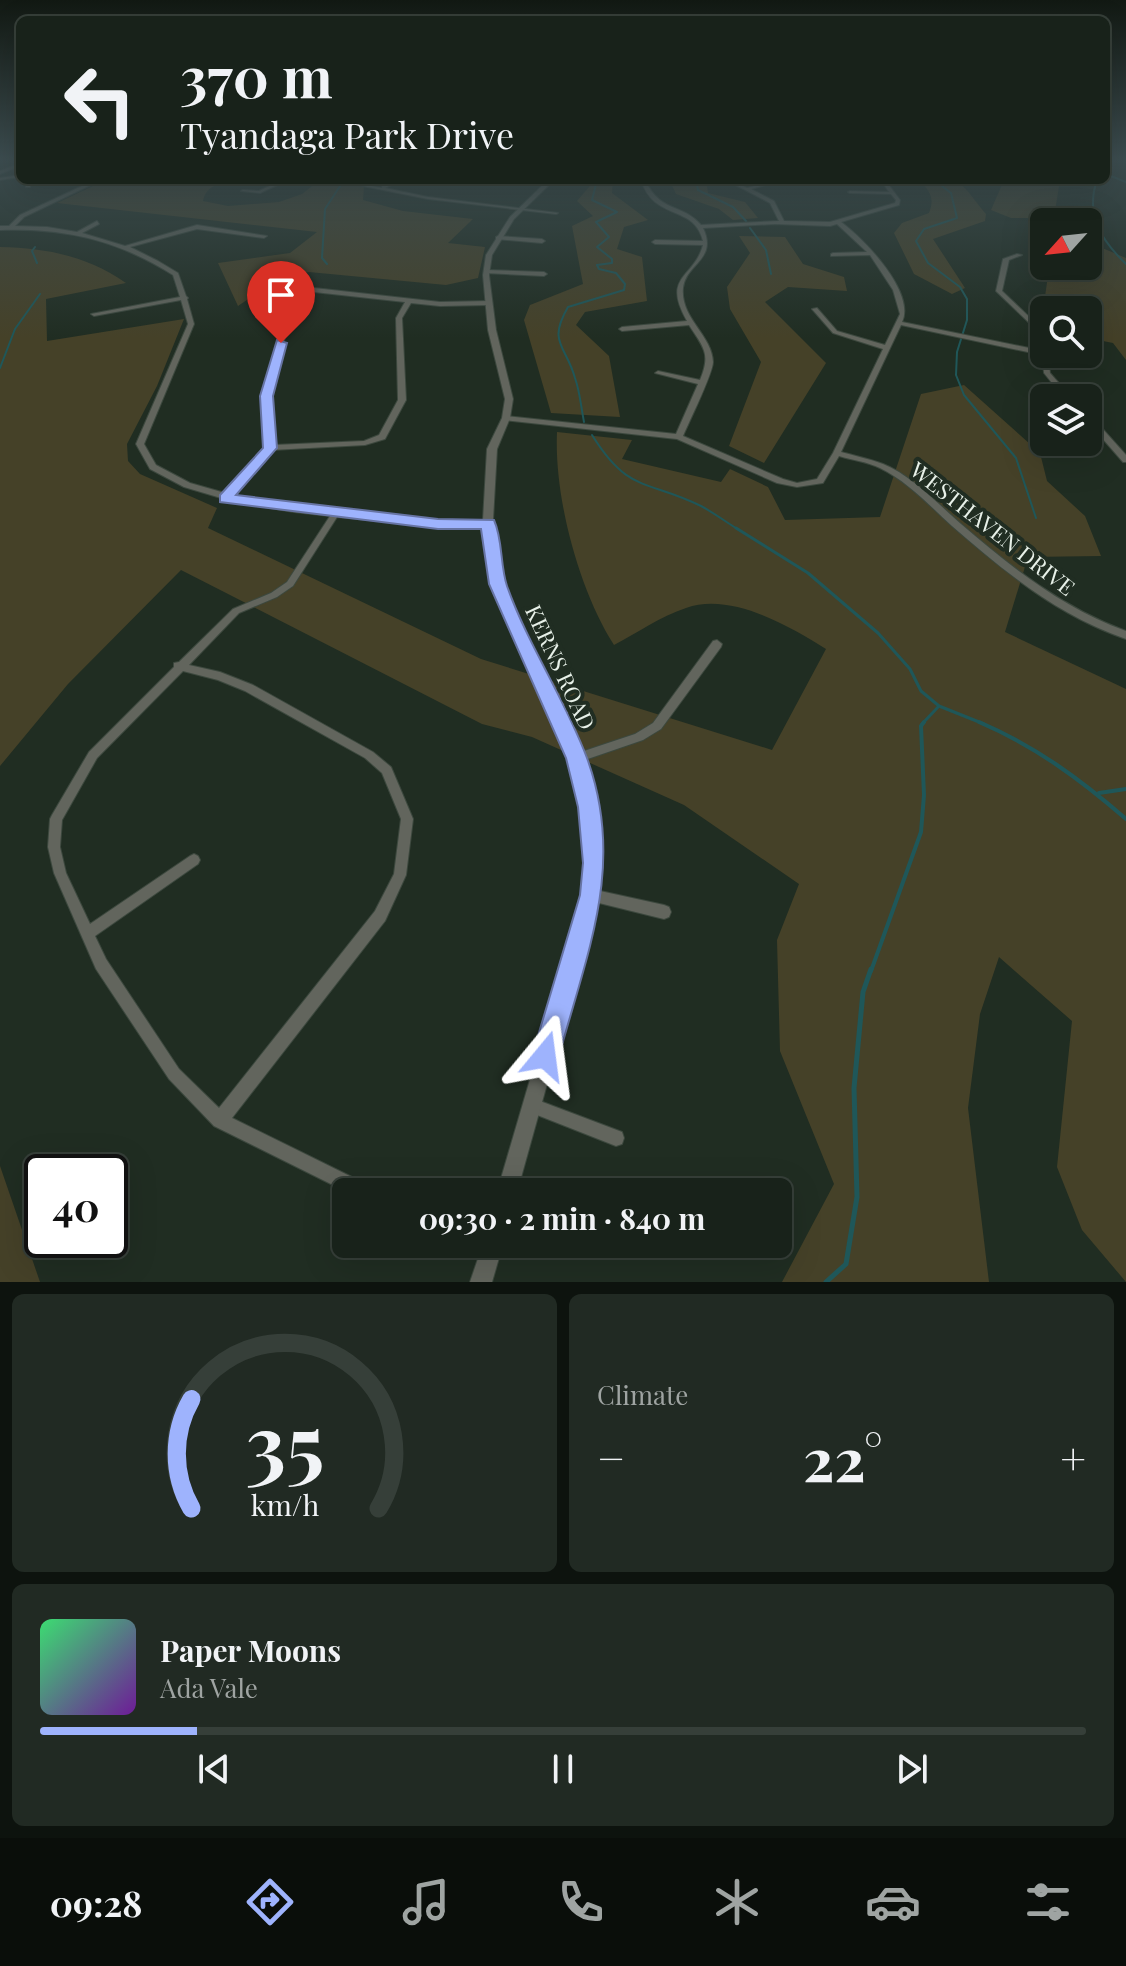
<!DOCTYPE html>
<meta charset="utf-8">
<style>
:root{--surface:#18221a;--page:#212a23;--text:#f1f3f6;--muted:#9fa4a2;--line:#363f39;--accent:#9eb3fd}
body{margin:0;font-family:"Playfair Display",serif;background:var(--page);color:var(--text);height:100vh;display:flex;flex-direction:column;font-size:30px;white-space:nowrap}
*{box-sizing:border-box;margin:0}
p{font-size:26px;color:var(--muted)}
.icon{flex:none;width:44px;height:44px;fill:none;stroke:currentColor;stroke-width:2;stroke-linecap:round;stroke-linejoin:round}
.map{position:relative;height:1282px;overflow:hidden}
.side{display:flex;flex-direction:column;gap:12px;padding:12px;background:#0d130e;flex:1}
.side>*{flex:none}
.guide{position:absolute;left:16px;top:16px;width:1094px;height:168px;border-radius:12px;box-shadow:0 8px 32px #0002,0 0 0 2px var(--line);background:#18221a;color:var(--text);overflow:hidden}
.needle{width:52px;rotate:243deg}
.fabs{position:absolute;left:1030px;top:208px;display:grid;gap:16px}
.fabs a{display:grid;place-items:center;width:72px;height:72px;border-radius:12px;background:var(--surface);box-shadow:0 8px 32px #0002,0 0 0 2px var(--line);font-size:40px}
.speed{position:absolute;left:24px;top:1154px;display:flex;gap:16px;font-size:40px;font-weight:700;text-align:center}
.speed>*{display:grid;place-content:center;width:104px;height:104px;border-radius:50%;background:var(--surface);box-shadow:0 8px 32px #0002,0 0 0 2px var(--line);line-height:1}
.speed .limit{border:4px solid #111;border-radius:12px;background:#fff;color:#111}
.pin{position:absolute;display:grid;place-items:center;width:68px;height:68px;color:#fff;margin:-82px -34px;border-radius:50% 50% 50% 0;rotate:-45deg;box-shadow:0 0 8px #0007}
.pin .icon{rotate:45deg}
.me{position:absolute;width:88px;margin:-44px;rotate:16deg;stroke-linejoin:round;filter:drop-shadow(0 0 6px #0008)}
.turn{display:flex;align-items:center;gap:28px;height:168px;padding:0 32px;font-size:36px}
.turn .icon{width:104px;height:104px;stroke-width:2.5}
.turn b{display:block;font-size:56px;line-height:68px}
.big{font-size:60px;font-weight:700;line-height:1.1}
.side .tile{flex:1;display:flex;flex-direction:column;justify-content:center;gap:12px;min-width:0;padding:0 28px;border-radius:12px;background:var(--page)}
.side .dial{align-items:center;gap:0}
.dial svg{height:208px;overflow:visible;fill:none;stroke:var(--line);stroke-width:7;stroke-linecap:round;text-anchor:middle}
.dial text{fill:var(--text);stroke:none}
.song{display:flex;align-items:center;gap:24px}
.cover{width:96px;height:96px;border-radius:12px;background:linear-gradient(135deg,hsl(140 70% 55%),hsl(280 70% 35%))}
.played{height:8px;border-radius:4px;background:linear-gradient(90deg,var(--accent) 15%,var(--line) 15%)}
.keys{display:flex;justify-content:space-around;direction:ltr}
.heat{display:flex;justify-content:space-between;align-items:center;font-size:44px;direction:ltr}
.side .tiles{flex:1;display:grid;gap:12px;grid-template-columns:1fr 1fr}
.tile:last-child{grid-column:span 2}
.trip{position:absolute;left:332px;top:1178px;width:460px;height:80px;border-radius:12px;background:var(--surface);box-shadow:0 8px 32px #0002,0 0 0 2px var(--line);font-weight:700;line-height:80px;text-align:center}
.tabs{display:flex;height:128px;justify-content:space-around;align-items:center;background:#0a0e0a;color:var(--muted)}
.tabs .icon{width:56px;height:56px}
.tabs .on{color:var(--accent)}
.tabs b{font-size:36px;color:var(--text)}
.map>svg:first-child{display:block}
.green{fill:#454128}
.lines{fill:none;stroke-linecap:round;stroke-linejoin:round}
.stream-far3{stroke:#1f5759;stroke-width:2}
.stream-far2{stroke:#1f5759;stroke-width:3}
.stream-far1{stroke:#1f5759;stroke-width:4}
.stream{stroke:#1f5759;stroke-width:5}
.minor-casing{stroke:#3c483e;stroke-width:2}
.tertiary-casing{stroke:#3c483e;stroke-width:2}
.minor{fill:#62655d;fill-rule:evenodd}
.tertiary{fill:#62655d;fill-rule:evenodd}
.route{fill:#9eb3fd;stroke:#6774a4;stroke-width:2}
.labels{text-anchor:middle;dominant-baseline:central;stroke-width:8;stroke-linejoin:round;paint-order:stroke}
.street-label{font-size:22px;fill:#e8f1e9;stroke:#202d22}
</style>
<div class="map">
<svg width="1126" height="1282" viewBox="0 0 1126 1282">
<rect width="100%" height="100%" fill="#202d22"/>
<g class="green">
<path d="M106,180L178,185L237,180C222,182 206,185 203,201L228,206L279,202L302,194L320,180L364,186L363,200L403,211L473,219L448,243L485,247L478,278L446,285L309,272L279,278L238,306L218,263L290,253L317,232L57,203Z"/>
<path d="M595,180H613L612,193L648,220L624,227L617,249L642,257L647,301L585,312L576,325L609,356L620,417L551,413L524,320L530,305L583,284L572,226L593,216L577,201Z"/>
<path d="M706,180L708,193L745,202L758,218L733,220L719,209L676,194L670,181Z"/>
<path d="M919,180C966,180 958,180 986,214L985,221L933,239L965,288L952,294L914,274L894,233L902,223L929,213C935,198 930,191 919,180Z"/>
<path d="M1004,180H1060L1055,211L1048,218H1011L991,210Z"/>
<path d="M739,236L785,237L803,264L844,277L847,291L788,287L765,302L826,363L764,463L729,446L761,362L730,309L727,287L750,253Z"/>
<path d="M1088,242L1126,258V360L1113,343L1088,338V310H1048L1044,303L1048,276L1060,266H1088Z"/>
<path d="M0,247C47,248 87,256 126,283L46,299L47,341L184,319L157,386L127,444L128,461L140,474L217,508L208,528L481,659L772,750L826,649C789,626 731,592 686,608C661,616 637,633 614,645C579,590 554,498 557,432L632,440L622,459L721,482L730,469L768,487L785,520L880,517L921,394L964,385L1040,453L1047,481L1085,516L1101,556L1028,557L1005,632L1126,689V1282L1082,1230L1057,1167L1072,1021L999,957L980,1014L968,1108L989,1282H782L834,1184L780,1051L777,940L799,884L684,805L532,737L482,724L181,570L68,684L0,766Z"/>
<path d="M0,1166L40,1282H0Z"/>
</g>
<g class="lines">
<g class="stream-far3">
<path d="M1106,174L1126,182"/>
<path d="M696,180L698,190L733,207L746,221"/>
<path d="M934,180L951,193L957,218L924,229L916,241L928,263L960,287L967,299V320L957,352L956,375L964,395L1016,458L1036,518"/>
<path d="M1097,180C1085,215 1101,240 1126,264"/>
<path d="M750,228L766,250L771,274"/>
<path d="M35,247L32,251L37,263"/>
<path d="M327,264L322,258L325,209L344,180"/>
<path d="M0,368L15,329L40,294"/>
<path d="M584,422C581,407 580,392 575,378C566,345 547,343 568,307L624,290L625,284L616,273L599,269L597,265L612,263V259L597,247L609,237L596,222L617,212L592,200L597,180"/>
<path d="M592,435C629,494 646,479 701,506C714,513 726,522 739,530"/>
</g>
<g class="stream-far2">
<path d="M736,528L808,573L878,633L910,669L921,691L939,706L984,724"/>
<path d="M922,724L939,706"/>
</g>
<g class="stream-far1">
<path d="M979,722C1035,746 1080,779 1126,819"/>
<path d="M1099,793L1126,789"/>
<path d="M871,971L921,832L924,795L921,726L924,722"/>
</g>
<path class="stream" d="M826,1282L846,1264L857,1197L854,1088L863,992L871,969"/>
<defs>
<g id="minor">
<path d="M20,163V166L0,174V171Z"/>
<path d="M20,175V177L0,180V178Z"/>
<path d="M25,180H29L30,187H26Z"/>
<path d="M95,180H101L24,217L15,226L47,227L77,232L97,221L99,224L82,233L125,246L197,225L267,236L264,238L197,229L130,247L158,261L178,273L186,296L188,298L187,299L194,324L144,444L156,465L190,483L225,493L266,448L263,396L286,307L296,293L314,288L440,302L489,301L492,303L489,305L440,306L411,303L402,318L406,400L385,439L365,445L272,450L232,495L294,507L333,511C346,511 367,515 382,516C417,519 452,520 488,521L491,522L492,524L491,526L411,524L337,517L293,586L277,597L239,613L189,665L220,672L253,685L373,752L391,767L413,819L406,875L385,921L232,1118L370,1186L372,1192H347L214,1126L169,1079L96,969L54,873L48,847L50,819L52,815L89,752L174,667V663L179,662L233,609L271,593L287,582L330,516L294,512L222,500L221,498L184,487L150,469L136,444L188,324L181,300L94,316L91,314L180,297L173,275C117,240 66,228 0,230V226H9L20,215ZM314,292L405,302L396,318L398,400L379,435L364,441L274,445L271,396L292,307L300,295ZM183,671L218,680L245,691L365,758L382,773L401,819L394,874L375,911L219,1108L179,1069L106,959L95,936L198,864L200,860L198,856L194,854L190,856L90,924L66,873L60,847L62,820L97,758Z"/>
<path d="M282,180H288L260,193L241,191L243,190L259,191Z"/>
<path d="M333,180H342L382,188V186L395,180H401L385,188L428,197L558,213L556,214L428,199Z"/>
<path d="M641,180H645C660,213 682,203 701,225L779,221L770,203L726,180H732L747,188L776,180H783L751,189L774,201L784,221L830,222L895,203L896,200L891,194L850,193L848,192L850,191L889,192L881,180H885L900,200L899,205L841,222C863,238 916,292 902,322L1044,351V354H1048L1050,373L1072,398H1064L1044,373L1042,355L901,325L841,452C855,456 870,459 883,464C911,475 938,504 961,524C1012,568 1063,608 1126,631V639C1058,616 1005,572 952,526C930,506 907,481 880,468C868,462 852,460 839,456L823,483L797,487L777,483L677,439L503,420V416H506L676,434L698,384L655,373L658,371L700,380C711,354 704,348 689,325L622,331L619,329L622,327L687,321C661,275 694,279 703,245L655,244L652,242L655,240L703,241C696,213 674,217 655,202C648,196 644,189 641,180ZM775,224L830,226L837,224L867,252L833,253L831,254V256L870,255L893,290L900,314L885,345L837,331L817,308L812,309L833,333L883,349L833,453L817,479L797,483L783,479L683,436C689,422 713,373 713,362C712,335 680,318 683,288C686,263 718,260 703,228Z"/>
<path d="M498,236L542,239L545,241L542,243L496,239V237Z"/>
<path d="M1017,254L1022,255L1009,260L1002,291L1044,331V337L996,291L1003,259Z"/>
<path d="M487,270L544,272L547,274L544,276L485,273V271Z"/>
<path d="M1088,416H1091L1126,455V462H1123L1088,422Z"/>
<path d="M717,640L722,644L721,647L661,729L643,740L576,763L572,761L570,758L572,755L635,734L653,723L713,641Z"/>
<path d="M591,889L664,905L669,907L671,912L669,917L664,919L591,901L586,899L584,895L586,891Z"/>
<path d="M532,1098L622,1132L624,1138L622,1144L616,1146L527,1111L524,1106L527,1101Z"/>
</g>
<g id="tertiary">
<path d="M548,180H554L514,219L492,255L489,275L496,330L513,399L510,418L497,449L493,520L504,584L583,758L596,807L602,863L591,926L517,1192H497L575,926L586,863L582,807L569,758L492,584L483,520L487,449L502,418L505,399L488,330L483,275L486,255L510,217Z"/>
<path d="M483,1244H503L492,1282H470Z"/>
</g>
</defs>
<use href="#minor" class="minor-casing"/>
<use href="#tertiary" class="tertiary-casing"/>
<use href="#minor" class="minor"/>
<use href="#tertiary" class="tertiary"/>
</g>
<linearGradient id="sky" x2="0" y2="1"><stop stop-color="#121913"/><stop offset="0.47" stop-color="#3c4c4f"/><stop offset="1" stop-color="#3c4c4f" stop-opacity="0"/></linearGradient>
<rect width="1126" height="338" fill="url(#sky)"/>
<path class="route" d="M277,340L287,343L273,396L277,448L236,495L438,519L494,520C503,540 500,565 507,586C528,645 565,699 587,758C626,865 587,952 559,1056L555,1065L545,1069L536,1065L532,1056L580,895L583,863L578,807L566,758L489,584L481,529H438L220,502V495L263,448L260,396Z"/>
<g class="labels">
<g class="street-label">
<text transform="translate(993 528) rotate(38)">WESTHAVEN DRIVE</text>
<text transform="translate(561 667) rotate(65)">KERNS ROAD</text>
</g>
</g>
</svg>
<div class="fabs">
<a><svg class="needle" viewBox="-14 -14 28 28"><path d="M0-13l5 13h-10z" fill="#e53935"/><path d="M0 13l5-13h-10z" fill="#9fa4a2"/></svg></a>
<a><svg class="icon" aria-label="search" viewBox="0 0 24 24"><circle cx="10" cy="10" r="6"/><path d="M15 15l6 6"/></svg></a>
<a><svg class="icon" aria-label="layers" viewBox="0 0 24 24"><path d="M12 4l9 5-9 5-9-5zM3 14l9 5 9-5"/></svg></a>
</div>
<div class="speed"><div class="limit">40</div></div>
<div class="pin" style="left:281px;top:343px;background:#d93025"><svg class="icon" aria-label="arrive" viewBox="0 0 24 24"><path d="M6 21V4h12l-3 4 3 4H6"/></svg></div>
<svg class="me" style="left:545px;top:1056px" viewBox="-20 -20 40 40"><path d="M0-17L14 15 0 8-14 15z" fill="#9eb3fd" stroke="#fff" stroke-width="4"/></svg>
<div class="trip">09:30 · 2 min · 840 m</div>
<div class="guide">
<div class="turn"><svg class="icon" aria-label="left" viewBox="0 0 24 24"><path d="M17 20v-9H6M10 6l-5 5 5 5"/></svg><div><b>370 m</b>Tyandaga Park Drive</div></div>
</div>
</div>
<section class="side">
<div class="tiles">
<div class="tile dial"><svg viewBox="0 0 100 80">
<path d="M14 69A42 42 0 1 1 86 69"/>
<path d="M14 69A42 42 0 0 1 14 27" stroke="#9eb3fd"/>
<text x="50" y="56" font-size="32" font-weight="700">35</text>
<text x="50" y="72" font-size="11">km/h</text>
</svg></div>
<div class="tile"><p>Climate</p>
<div class="heat"><a>−</a><b class="big">22°</b><a>+</a></div>
</div>
<div class="tile">
<div class="song"><i class="cover"></i><div><b>Paper Moons</b><p>Ada Vale</p></div></div>
<div class="played"></div>
<div class="keys"><svg class="icon" aria-label="previous" viewBox="0 0 24 24"><path d="M18 5L8 12l10 7zM5 5v14"/></svg><svg class="icon" aria-label="pause" viewBox="0 0 24 24"><path d="M8 5v14M16 5v14"/></svg><svg class="icon" aria-label="next" viewBox="0 0 24 24"><path d="M6 5l10 7-10 7zM19 5v14"/></svg></div>
</div>
</div>
</section>
<nav class="tabs">
<b>09:28</b>
<svg class="icon on" aria-label="directions" viewBox="0 0 24 24"><path d="M12 3l9 9-9 9-9-9zM9 14v-3h6M13 9l2 2-2 2"/></svg>
<svg class="icon" aria-label="music" viewBox="0 0 24 24"><path d="M9 18V5l10-2v13"/><circle cx="6" cy="18" r="3"/><circle cx="16" cy="16" r="3"/></svg>
<svg class="icon" aria-label="phone" viewBox="0 0 24 24"><path d="M5 4h4l2 5-3 2q2 4 5 5l2-3 5 2v4C11 20 4 13 5 4z"/></svg>
<svg class="icon" aria-label="climate" viewBox="0 0 24 24"><path d="M12 3v18M4 7l16 10M4 17L20 7"/></svg>
<svg class="icon" aria-label="car" viewBox="0 0 24 24"><path d="M5 17H2v-5l4-1 3-4h7l3 4 3 1v5h-3M9 17h6M6 11h13"/><circle cx="7" cy="17" r="2"/><circle cx="17" cy="17" r="2"/></svg>
<svg class="icon" aria-label="filters" viewBox="0 0 24 24"><path d="M4 7h16M4 17h16"/><circle cx="9" cy="7" r="2"/><circle cx="15" cy="17" r="2"/></svg>
</nav>
